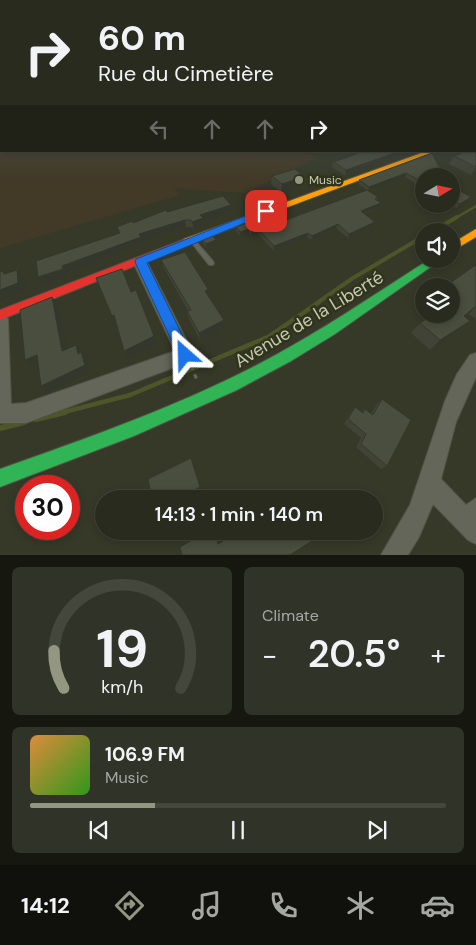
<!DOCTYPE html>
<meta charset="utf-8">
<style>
:root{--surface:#282b1e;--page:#303327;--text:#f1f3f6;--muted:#a5a7a4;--line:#44473c;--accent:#939782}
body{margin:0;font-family:"DM Sans",sans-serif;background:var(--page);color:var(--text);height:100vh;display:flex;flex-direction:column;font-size:19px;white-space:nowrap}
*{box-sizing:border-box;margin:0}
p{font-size:16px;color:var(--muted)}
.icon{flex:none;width:28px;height:28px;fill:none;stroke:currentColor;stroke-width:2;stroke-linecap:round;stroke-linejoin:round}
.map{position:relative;height:555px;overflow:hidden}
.details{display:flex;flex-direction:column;gap:12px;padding:12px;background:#161810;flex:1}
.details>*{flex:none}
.hud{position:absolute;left:0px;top:0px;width:476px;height:152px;box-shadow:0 2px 8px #0003,0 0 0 1px var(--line);background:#282b1e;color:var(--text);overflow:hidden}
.needle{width:32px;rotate:80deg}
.buttons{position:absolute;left:415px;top:168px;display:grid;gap:10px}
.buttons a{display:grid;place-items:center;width:45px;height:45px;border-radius:50%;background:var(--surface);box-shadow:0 2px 8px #0003,0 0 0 1px var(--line);font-size:25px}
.speed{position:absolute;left:15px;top:475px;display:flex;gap:10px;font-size:25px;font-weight:700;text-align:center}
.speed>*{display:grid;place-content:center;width:65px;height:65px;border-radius:50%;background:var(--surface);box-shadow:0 2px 8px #0003,0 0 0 1px var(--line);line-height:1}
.speed .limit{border:8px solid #d22;background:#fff;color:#111}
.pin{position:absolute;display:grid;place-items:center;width:42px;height:42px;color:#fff;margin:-21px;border-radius:10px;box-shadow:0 2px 8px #0006}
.me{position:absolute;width:55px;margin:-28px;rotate:335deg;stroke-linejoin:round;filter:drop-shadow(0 0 4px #0008)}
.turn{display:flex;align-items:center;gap:18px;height:105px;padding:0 15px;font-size:22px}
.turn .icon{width:65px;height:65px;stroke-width:2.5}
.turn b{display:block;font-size:35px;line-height:42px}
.lanes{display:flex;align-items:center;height:48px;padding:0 15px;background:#0003;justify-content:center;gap:25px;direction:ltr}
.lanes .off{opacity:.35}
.big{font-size:38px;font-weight:600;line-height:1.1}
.details .tile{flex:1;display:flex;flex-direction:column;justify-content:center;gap:8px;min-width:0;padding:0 18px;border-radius:8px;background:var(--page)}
.details .dial{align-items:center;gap:0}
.dial svg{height:130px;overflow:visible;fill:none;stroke:var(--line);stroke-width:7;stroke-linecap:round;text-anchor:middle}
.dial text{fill:var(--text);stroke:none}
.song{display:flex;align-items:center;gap:15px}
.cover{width:60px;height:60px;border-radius:8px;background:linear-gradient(135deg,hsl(30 70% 55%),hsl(110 70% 35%))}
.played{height:5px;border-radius:2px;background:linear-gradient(90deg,var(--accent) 30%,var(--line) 30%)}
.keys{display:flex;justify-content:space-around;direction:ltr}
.heat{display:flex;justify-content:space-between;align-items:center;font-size:28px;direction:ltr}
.details .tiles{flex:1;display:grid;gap:12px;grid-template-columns:1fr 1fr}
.tile:last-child{grid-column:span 2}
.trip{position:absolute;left:95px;top:490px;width:288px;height:50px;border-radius:25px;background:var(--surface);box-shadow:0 2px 8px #0003,0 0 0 1px var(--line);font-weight:600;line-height:50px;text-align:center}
.dock{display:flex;height:80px;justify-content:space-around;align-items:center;background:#10110c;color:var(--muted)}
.dock .icon{width:35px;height:35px}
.dock .active{color:var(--accent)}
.dock b{font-size:22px;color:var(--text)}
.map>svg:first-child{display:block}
.green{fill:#423927}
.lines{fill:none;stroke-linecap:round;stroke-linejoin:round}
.stream-far3{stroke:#4e5528;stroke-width:2.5}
.stream-far2{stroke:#4e5528;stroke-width:4}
.stream-far1{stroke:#4e5528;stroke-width:4.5}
.stream{stroke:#4e5528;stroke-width:6}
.lane-casing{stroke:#515347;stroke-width:2}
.street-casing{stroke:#515347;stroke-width:2}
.fast-casing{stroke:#515347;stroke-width:2}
.slow-casing{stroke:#515347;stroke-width:2}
.jam-casing{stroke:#515347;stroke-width:2}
.path{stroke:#67685c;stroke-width:3;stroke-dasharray:4.5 4.5;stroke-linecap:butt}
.lane{fill:#646659;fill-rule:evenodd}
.street{fill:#646659;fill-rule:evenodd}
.fast{fill:#30b455;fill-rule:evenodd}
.slow{fill:#ff9f0a;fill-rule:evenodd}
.jam{fill:#e5322d;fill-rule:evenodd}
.wall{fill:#404335}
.shaded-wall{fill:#34372b}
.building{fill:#4a4e3e;stroke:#34372b}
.route{fill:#1a73e8;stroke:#114b97}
.poi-dot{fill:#939782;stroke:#2f341b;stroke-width:2}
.labels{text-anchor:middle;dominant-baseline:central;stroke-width:5;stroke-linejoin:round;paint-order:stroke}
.far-poi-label{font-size:12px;fill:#c5cab2;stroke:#2f341b;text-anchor:start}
.near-street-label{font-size:18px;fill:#c5cab2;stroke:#2f341b}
</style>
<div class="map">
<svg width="476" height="555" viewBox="0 0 476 555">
<rect width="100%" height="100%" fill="#363928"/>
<path class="green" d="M0,103L1,151H306L316,158L245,193L173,188L180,195L0,248Z"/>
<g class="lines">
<path class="stream-far3" d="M454,219L476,206"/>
<g class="stream-far2">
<path d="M433,231L457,217"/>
<path d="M317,303L353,278L424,236"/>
</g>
<path class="stream-far1" d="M60,413L130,395L268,337L319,302"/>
<g class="stream">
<path d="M36,419L65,412"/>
<path d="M0,428L24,422"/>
</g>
<defs>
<g id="lane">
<rect x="475" y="104" width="1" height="2"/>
<path d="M192,238L194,239L213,261L214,263L213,265H209L190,241L189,240L190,239Z"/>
</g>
<g id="street">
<path d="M140,257L147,262L191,349L193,355L191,361L26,423H0V312L5,314L8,319L11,404L26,403L175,351L133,262Z"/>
<path d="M476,353V377L456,422L441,479L466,505L476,498V544L468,540L433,504L419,537L408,555H381L410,505L445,401L457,374L470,355Z"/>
</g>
<path id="fast" d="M430,259H442L335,334L291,361L237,390L134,436L0,487V469C88,438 176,407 259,364C318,333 374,295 430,259Z"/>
<g id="slow">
<path d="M427,151H437L192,243H184L183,241L184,239Z"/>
<path d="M476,229V237L451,252V244Z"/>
</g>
<path id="jam" d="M188,238L193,241L192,243L0,320V310Z"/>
</defs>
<use href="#lane" class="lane-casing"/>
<use href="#street" class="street-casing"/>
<use href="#fast" class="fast-casing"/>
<use href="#slow" class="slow-casing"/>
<use href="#jam" class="jam-casing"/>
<path class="path" d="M191,366L198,382"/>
<use href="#lane" class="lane"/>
<use href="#street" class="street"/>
<use href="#fast" class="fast"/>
<use href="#slow" class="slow"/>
<use href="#jam" class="jam"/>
</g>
<g class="wall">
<path d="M432,153L437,173L424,176V189L405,177L368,191L378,197L377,200L381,203L380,207L364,214L373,226L348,238L336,228L311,240L307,237L273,250L258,234L259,232L251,235L249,233L240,236L236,231V227H263V228L367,190L358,184L359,180Z"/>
<path d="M408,154L345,176L332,167L334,162Z"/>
<path d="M476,154V173L471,175L449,164L454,156Z"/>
<path d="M272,176L304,177L303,184L281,192L271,184Z"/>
<path d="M451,186L471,197L468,202L457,208L450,204H451Z"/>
<path d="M231,205V213L203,222V226L194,230L192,227H186L142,242L143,245L67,273L68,277L44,285L38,277L119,233L117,227L167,212Z"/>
<path d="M203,240H216V244L206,248L203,244Z"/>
<path d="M161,260L208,289L209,297L224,320L225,328L200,340L189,319L187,311H188L164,268Z"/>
<path d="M476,265V319L469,314L465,317L459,331L430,350L411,333L420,323L423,321L428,314H451V286H447L449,284Z"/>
<path d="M382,399L387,466L381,469L356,447L361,438L344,424L351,412L355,407L362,412L365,409L371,414L377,404Z"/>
</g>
<g class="shaded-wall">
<path d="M400,151H409L408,154L345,176L346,170Z"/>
<path d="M476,167V173L471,175Z"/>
<path d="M440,169L437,173L427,176V173Z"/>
<path d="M406,173L405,177L368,191L369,187Z"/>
<path d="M304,177L303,184L281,192L282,184Z"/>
<path d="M471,197L468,202L457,208L460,204Z"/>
<path d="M381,203L380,207L359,215L361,211Z"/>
<path d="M231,205V213L203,222V226L194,230L192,222L200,215Z"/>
<path d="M185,220L186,227L142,242L143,245L67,273L68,277L44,285L38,277L62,266L139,234Z"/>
<path d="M375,222L373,226L348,238L349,234Z"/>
<path d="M338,224L336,228L311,240L312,236Z"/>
<path d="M263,227V231L259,230V232L251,235V231Z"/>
<path d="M249,229V233L240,236V232Z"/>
<path d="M308,233L307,237L273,250L274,246Z"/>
<path d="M216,240V244L206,248V244Z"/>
<path d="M17,270L24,278L25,291L0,300V290Z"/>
<path d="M208,289L209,297L205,291Z"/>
<path d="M136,290L157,343L129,358L124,351Z"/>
<path d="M52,297L58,304L68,357L62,351Z"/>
<path d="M476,306L469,314L453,326L464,316Z"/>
<path d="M224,320L225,328L200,340L199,333Z"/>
<path d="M470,321L459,331L430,350L440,340Z"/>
<path d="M76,345L87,359L90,371L48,392L41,386L78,354Z"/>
<path d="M37,355L44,361L32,366L25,360Z"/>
<path d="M191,458L193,461L202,489L184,499H177Z"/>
</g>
<g class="building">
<path d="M364,151H400L346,170L334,162Z"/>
<path d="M467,151H470L476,154V167L454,156Z"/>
<path d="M432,153L440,169L427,173L433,176H424V183L406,173L369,187L359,180Z"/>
<path d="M295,169L304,177L282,184L272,176Z"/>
<path d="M451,186L471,197L460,204L451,199Z"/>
<path d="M367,190L378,197L375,199L381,203L361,211L375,222L349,234L338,224L312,236L308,233L274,246L259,230Z"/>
<path d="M223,196L231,205L200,215L203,218L192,222L191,220H185L139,234L141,237L62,266L63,269L38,277L36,261L120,233L117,227L132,221L133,223L166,210L167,212Z"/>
<path d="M256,219L263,227L251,231L249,229L240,232L236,227Z"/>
<path d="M213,236L216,240L206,244L203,240Z"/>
<path d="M185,252L208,289L205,291L224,320L199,333L187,311L191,310L161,260Z"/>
<path d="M476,265V306L464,316L470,321L440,340L420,323L431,316L430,315V314H451V286H447L449,284L474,266Z"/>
<path d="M122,269L131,292L136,290L154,336L124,351L114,315L112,316L96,278Z"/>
<path d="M17,270L18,283L0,290V272L3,271L4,274Z"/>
<path d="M52,297L62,351L76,345L78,354L81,352L85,365L41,386L37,355L25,360L20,310Z"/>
<path d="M382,399L411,420L387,466L361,444L366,434L348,419L355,407L363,413L365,409L373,415Z"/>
<path d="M191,458L200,487L177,499H152L148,479Z"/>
<path d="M309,492L312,499H297Z"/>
<path d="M208,531H214L218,544L240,531H328L290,555H182L180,547Z"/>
</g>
<linearGradient id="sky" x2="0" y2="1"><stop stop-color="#1e1f16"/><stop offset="0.57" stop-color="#4c5453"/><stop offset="1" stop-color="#4c5453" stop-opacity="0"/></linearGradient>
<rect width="476" height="180" fill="url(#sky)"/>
<path class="route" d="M266,208L271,211L269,213L147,263L192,355L190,359L185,361L180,359L135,262L136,259Z"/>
<circle class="poi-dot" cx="299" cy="180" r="5"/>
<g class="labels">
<g class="far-poi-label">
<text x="309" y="180">Music</text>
</g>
<g class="near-street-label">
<text transform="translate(309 319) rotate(-31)">Avenue de la Liberté</text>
</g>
</g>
</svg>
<div class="buttons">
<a><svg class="needle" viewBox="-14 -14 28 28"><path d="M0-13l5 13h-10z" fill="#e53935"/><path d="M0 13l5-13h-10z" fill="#a5a7a4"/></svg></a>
<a><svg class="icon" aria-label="sound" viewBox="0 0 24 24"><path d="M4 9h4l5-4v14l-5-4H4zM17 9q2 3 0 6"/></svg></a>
<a><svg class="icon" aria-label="layers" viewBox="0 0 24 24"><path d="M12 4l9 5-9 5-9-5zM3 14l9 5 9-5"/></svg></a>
</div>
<div class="speed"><div class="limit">30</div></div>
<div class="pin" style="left:266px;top:211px;background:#d93025"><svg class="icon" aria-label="arrive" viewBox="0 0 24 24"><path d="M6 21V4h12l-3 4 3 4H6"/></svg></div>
<svg class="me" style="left:185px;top:355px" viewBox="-20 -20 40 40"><path d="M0-17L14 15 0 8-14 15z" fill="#1a73e8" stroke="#fff" stroke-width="4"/></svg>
<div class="trip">14:13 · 1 min · 140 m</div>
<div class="hud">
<div class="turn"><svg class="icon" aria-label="right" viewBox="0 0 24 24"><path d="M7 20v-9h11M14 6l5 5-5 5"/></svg><div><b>60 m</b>Rue du Cimetière</div></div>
<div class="lanes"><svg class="icon off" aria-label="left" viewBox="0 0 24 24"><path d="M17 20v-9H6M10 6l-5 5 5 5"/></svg><svg class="icon off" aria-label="ahead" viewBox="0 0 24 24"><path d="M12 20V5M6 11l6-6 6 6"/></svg><svg class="icon off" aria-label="ahead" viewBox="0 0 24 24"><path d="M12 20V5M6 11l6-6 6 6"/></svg><svg class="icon" aria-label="right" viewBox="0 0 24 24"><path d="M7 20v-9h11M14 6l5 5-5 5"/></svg></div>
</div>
</div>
<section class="details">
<div class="tiles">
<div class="tile dial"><svg viewBox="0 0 100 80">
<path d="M14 69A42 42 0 1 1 86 69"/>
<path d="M14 69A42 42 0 0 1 8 46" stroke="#939782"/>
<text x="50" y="56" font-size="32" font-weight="700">19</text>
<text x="50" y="72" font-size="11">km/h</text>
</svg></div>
<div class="tile"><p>Climate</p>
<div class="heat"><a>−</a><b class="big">20.5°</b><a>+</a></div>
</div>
<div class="tile">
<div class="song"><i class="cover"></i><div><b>106.9 FM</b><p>Music</p></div></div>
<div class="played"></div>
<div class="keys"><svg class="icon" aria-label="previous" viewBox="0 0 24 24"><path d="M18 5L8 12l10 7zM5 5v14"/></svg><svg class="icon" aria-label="pause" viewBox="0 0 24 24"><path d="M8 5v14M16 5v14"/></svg><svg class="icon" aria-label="next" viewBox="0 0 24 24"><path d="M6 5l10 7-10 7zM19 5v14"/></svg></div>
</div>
</div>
</section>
<nav class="dock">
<b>14:12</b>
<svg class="icon active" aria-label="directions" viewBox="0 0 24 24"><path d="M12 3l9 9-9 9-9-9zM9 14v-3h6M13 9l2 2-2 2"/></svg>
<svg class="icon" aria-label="music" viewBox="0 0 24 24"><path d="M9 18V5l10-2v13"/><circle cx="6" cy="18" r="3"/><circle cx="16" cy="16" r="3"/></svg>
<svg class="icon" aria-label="phone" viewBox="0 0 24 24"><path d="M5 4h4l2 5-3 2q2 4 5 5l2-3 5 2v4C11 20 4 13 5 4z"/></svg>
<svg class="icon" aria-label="climate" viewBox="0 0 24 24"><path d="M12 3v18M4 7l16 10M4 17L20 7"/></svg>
<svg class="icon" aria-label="car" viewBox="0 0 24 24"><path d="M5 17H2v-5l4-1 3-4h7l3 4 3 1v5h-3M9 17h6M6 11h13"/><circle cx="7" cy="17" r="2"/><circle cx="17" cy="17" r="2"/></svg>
</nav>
